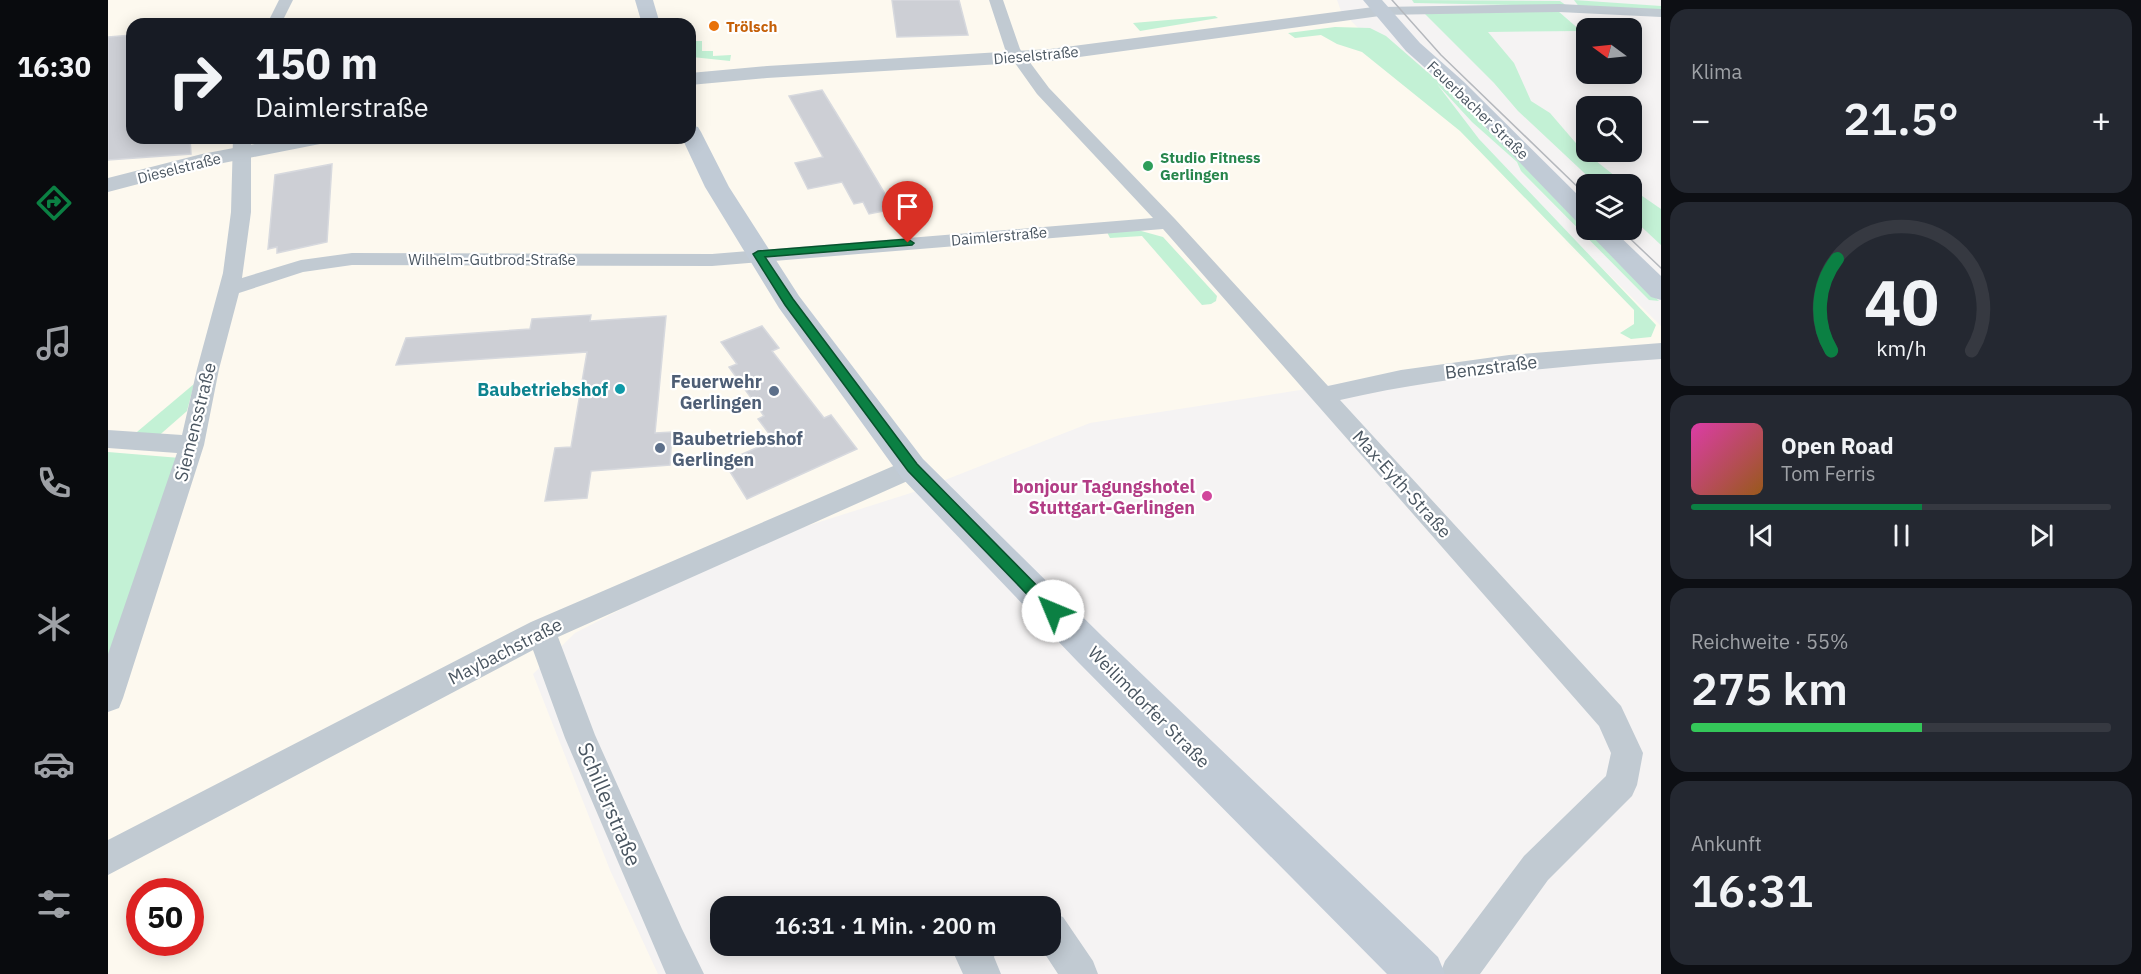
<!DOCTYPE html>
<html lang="de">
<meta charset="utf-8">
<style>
:root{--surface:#171b24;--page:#242831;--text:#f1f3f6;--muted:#9ea1a6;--line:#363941;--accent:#0b8043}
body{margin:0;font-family:"IBM Plex Sans",sans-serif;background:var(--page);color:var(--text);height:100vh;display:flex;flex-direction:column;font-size:22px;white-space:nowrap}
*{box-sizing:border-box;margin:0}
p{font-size:20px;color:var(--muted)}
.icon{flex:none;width:33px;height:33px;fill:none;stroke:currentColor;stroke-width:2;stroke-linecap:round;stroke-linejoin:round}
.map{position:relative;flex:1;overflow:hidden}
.sheet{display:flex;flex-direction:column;gap:9px;padding:9px;background:#0d0f14;width:480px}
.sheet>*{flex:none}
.banner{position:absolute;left:18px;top:18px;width:570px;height:126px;border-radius:18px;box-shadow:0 3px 15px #0003;background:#171b24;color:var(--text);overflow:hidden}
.needle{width:39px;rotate:285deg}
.tools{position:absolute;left:1468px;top:18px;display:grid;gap:12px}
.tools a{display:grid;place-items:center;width:66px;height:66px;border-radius:12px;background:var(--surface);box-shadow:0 3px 15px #0003;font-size:30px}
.speed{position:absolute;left:18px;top:878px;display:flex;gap:12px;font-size:30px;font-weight:700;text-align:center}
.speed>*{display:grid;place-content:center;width:78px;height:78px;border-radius:50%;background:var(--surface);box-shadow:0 3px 15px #0003;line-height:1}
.speed .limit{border:9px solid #d22;background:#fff;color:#111}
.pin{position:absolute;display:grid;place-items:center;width:51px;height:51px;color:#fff;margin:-62px -26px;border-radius:50% 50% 50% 0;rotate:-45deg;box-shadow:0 0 6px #0007}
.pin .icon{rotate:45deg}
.me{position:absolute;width:66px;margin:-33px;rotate:315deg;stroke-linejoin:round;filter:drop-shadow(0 0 4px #0008)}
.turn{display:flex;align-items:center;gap:21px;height:126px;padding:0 30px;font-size:27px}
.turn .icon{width:78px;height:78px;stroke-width:2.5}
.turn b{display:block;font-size:42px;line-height:51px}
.big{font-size:45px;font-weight:600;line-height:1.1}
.sheet .tile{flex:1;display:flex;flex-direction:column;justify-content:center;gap:9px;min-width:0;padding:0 21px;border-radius:18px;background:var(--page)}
.sheet .dial{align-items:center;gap:0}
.dial svg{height:156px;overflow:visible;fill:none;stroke:var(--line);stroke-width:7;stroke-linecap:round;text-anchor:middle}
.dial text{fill:var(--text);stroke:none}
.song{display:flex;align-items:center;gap:18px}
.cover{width:72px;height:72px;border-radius:9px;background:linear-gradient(135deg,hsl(320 70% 55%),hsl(30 70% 35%))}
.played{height:6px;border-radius:3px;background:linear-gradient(90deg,var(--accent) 55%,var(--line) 55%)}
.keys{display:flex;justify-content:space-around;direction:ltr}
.heat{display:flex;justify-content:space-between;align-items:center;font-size:33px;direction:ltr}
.charge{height:9px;border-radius:4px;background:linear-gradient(90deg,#34c759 55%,var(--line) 0)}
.trip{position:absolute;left:602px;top:896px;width:351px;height:60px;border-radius:18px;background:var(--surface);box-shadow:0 3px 15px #0003;font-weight:600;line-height:60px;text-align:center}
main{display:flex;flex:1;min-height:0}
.menu{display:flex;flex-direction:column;width:108px;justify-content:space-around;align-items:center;background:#090b0e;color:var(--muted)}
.menu .icon{width:42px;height:42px}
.menu .active{color:var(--accent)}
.menu b{font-size:27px;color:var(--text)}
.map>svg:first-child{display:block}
.commercial{fill:#fdf9ef;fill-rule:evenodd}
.green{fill:#c3f1d5}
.building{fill:#cdcfd5;stroke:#d7d9de;stroke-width:1.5}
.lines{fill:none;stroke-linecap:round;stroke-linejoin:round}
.minor{fill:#c1cad2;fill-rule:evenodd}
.tertiary{fill:#c1cad2;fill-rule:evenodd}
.secondary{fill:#c1cbd6;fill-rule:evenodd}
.tram{stroke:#b5b8bd;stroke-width:1.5}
.route{fill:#0b8043;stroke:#07532c;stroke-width:1.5}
.food-dot{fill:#e8710a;stroke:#fff;stroke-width:2}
.leisure-dot{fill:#2e9e5b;stroke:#fff;stroke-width:2}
.culture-dot{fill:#0f9aa8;stroke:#fff;stroke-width:2}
.service-dot{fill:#5c6f8a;stroke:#fff;stroke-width:2}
.hotel-dot{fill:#d1479c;stroke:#fff;stroke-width:2}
.labels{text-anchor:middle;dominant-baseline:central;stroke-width:4.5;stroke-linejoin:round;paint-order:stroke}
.far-food-label{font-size:15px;font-weight:bold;fill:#c56008;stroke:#fff;text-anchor:start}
.far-street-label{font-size:15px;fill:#4a5661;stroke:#fff}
.far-leisure-label{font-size:15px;font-weight:bold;fill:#27864d;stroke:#fff;text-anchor:start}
.street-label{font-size:18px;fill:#4a5661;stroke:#fff}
.service-label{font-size:18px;font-weight:bold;fill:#4e5e75;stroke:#fff;text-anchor:end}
.culture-label{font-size:18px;font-weight:bold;fill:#0d838f;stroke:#fff;text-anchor:end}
.hotel-label{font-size:18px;font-weight:bold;fill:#b23c85;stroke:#fff;text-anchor:end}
.near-street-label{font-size:21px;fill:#4a5661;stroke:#fff}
</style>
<main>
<nav class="menu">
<b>16:30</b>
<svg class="icon active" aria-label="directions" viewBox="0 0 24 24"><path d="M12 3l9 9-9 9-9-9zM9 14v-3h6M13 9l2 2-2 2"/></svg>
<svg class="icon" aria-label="music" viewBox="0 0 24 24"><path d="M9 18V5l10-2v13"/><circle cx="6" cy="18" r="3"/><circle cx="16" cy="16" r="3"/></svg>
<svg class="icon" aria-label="phone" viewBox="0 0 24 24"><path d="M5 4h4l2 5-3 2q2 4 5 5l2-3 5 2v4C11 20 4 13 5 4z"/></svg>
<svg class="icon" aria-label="climate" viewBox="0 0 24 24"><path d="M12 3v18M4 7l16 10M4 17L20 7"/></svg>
<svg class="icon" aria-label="car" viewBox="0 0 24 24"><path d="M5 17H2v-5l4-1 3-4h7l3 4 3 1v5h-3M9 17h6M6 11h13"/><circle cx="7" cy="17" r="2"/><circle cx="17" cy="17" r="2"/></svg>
<svg class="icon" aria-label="filters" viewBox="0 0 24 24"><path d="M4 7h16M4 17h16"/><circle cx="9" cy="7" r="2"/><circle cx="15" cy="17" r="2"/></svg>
</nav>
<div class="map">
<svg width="1553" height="974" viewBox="0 0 1553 974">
<rect width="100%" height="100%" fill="#f5f3f3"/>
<path class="commercial" d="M0,0H1229L1233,11L1553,326V346L1389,359L982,423L809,491L636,546L467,633L425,674L502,870L550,974H0ZM24,24H582V138H24ZM32,891H82V942H32Z"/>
<g class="green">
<path d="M1304,0L1452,1L1459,6L1306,3Z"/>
<path d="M1466,0L1553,6V13L1472,8Z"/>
<path d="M1450,11L1473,31L1380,32L1406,63L1423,101L1442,113L1473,149L1517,184H1488L1410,111L1386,83L1316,13Z"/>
<path d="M1107,16L1110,18L1032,31L1025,23Z"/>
<path d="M1227,27L1262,28L1278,36L1340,90L1551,301L1541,300L1413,171L1409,162L1364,122L1329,84L1371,139L1548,325L1543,337L1523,339L1512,333L1526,324V310L1352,131L1254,52L1229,44L1213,35L1187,38L1180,33Z"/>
<path d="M582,41H594V51H605V56L623,55L622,61L584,57L582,55Z"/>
<path d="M1524,189L1553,209V245L1524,218Z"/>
<path d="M1026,229L1055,237L1109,296L1108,301L1103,304L1094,305L1034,236L1002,238L999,232Z"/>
<path d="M86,384L79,411L47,439L23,437Z"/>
<path d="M0,452L72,458L0,660Z"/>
</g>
<g class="building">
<path d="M784,0H851L860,35L789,37Z"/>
<path d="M24,35V138H82L83,154L0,160V37Z"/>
<path d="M714,90L752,152L786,209L761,214L755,202L746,204L734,182L700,189L687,163L715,157L681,96Z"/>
<path d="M224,164L219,242L169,253V247L160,249L167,175Z"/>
<path d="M483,315L482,321L558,316L547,433L564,432L562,465L483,471L479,498L437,501L447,448L463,447L479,352L288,365L298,338L422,329L424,319Z"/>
<path d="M654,326L671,348L664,351L716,418L723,415L749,449L639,499L616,462L655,445L651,440L662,435L650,419L656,416L621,367L629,364L613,342Z"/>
</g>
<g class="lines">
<g class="minor">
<path d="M171,0H185L173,24H159Z"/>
<path d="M881,0H895L912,49L941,88L1067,219L1220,386L1293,370L1401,355L1553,343V359C1445,367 1338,376 1232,400L1513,706L1535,753L1529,785L1524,796L1440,880L1372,974H1332L1337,961L1416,856L1498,776L1503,753L1491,726L1055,229L604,266L244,265L195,272L131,293L111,369L96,445L15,698L11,708L0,712V654L69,453L0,448V430L74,435L89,369L115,273L123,212L125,138H143V212L134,278L193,260L244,253L604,254L1045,218L929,94L897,49Z"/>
<path d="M1451,4L1553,9V17L1451,12L1273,15L1266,11L1273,7Z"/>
<path d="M804,458L813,461L817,468L813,475L450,637L487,735L574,929L596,974H558L457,738L425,650L0,875V840L423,622Z"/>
<path d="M942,912L955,917L985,961L990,974H950L931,945H942Z"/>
<path d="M848,945H891L886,957L893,974H855L845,952Z"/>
</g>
<g class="tertiary">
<path d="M1273,6L1279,7L1282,11L1279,15L942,61L659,78L582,85V73L659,66L942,49Z"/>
<path d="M179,138H223L220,143L212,144L95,167L0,192V178L94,154Z"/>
</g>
<g class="secondary">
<path d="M527,0H545L552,24H534Z"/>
<path d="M1255,0H1274L1312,43L1355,81L1479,204V225L1470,223L1341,89L1298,51Z"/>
<path d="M582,125L590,127L593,132L621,187L691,296L815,459L995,637L1330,957L1337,974H1279L969,661L793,477L671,308L597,187L574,138H582Z"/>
<path d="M1478,230H1505L1553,276V300L1543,297Z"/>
</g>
<g class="tram">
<path d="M1284,0L1333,55L1479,196"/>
<path d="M1513,230L1553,268"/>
</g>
</g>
<path class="route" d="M800,239L806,243L804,245L657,257L685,299L809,464L950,607L953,611L950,616L945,618L940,616L800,471L677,305L645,254L650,251Z"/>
<circle class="food-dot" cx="606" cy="26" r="6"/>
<circle class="leisure-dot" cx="1040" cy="166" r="6"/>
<circle class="culture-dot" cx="512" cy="389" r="6"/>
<g class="service-dot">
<circle cx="666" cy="391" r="6"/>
<circle cx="552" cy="448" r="6"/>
</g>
<circle class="hotel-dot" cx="1099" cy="496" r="6"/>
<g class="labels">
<g class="far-food-label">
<text x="618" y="26">Trölsch</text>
</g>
<g class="far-street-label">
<text transform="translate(928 55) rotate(-5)">Dieselstraße</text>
<text transform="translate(1370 110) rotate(44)">Feuerbacher Straße</text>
<text transform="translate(71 168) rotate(-14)">Dieselstraße</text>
<text transform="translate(891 236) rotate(-5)">Daimlerstraße</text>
<text x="384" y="259">Wilhelm-Gutbrod-Straße</text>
</g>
<g class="far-leisure-label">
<text x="1052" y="157">Studio Fitness<tspan x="1052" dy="17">Gerlingen</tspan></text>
</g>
<g class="street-label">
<text transform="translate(1383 367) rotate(-7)">Benzstraße</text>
<text transform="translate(87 422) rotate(-76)">Siemensstraße</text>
<text transform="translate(1294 484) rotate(48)">Max-Eyth-Straße</text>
<text transform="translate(397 651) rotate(-27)">Maybachstraße</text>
<text transform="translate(1041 707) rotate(45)">Weilimdorfer Straße</text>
</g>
<g class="service-label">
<text x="654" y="381">Feuerwehr<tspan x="654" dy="21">Gerlingen</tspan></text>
<text x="564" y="438" text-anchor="start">Baubetriebshof<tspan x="564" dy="21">Gerlingen</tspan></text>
</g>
<g class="culture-label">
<text x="500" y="389">Baubetriebshof</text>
</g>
<g class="hotel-label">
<text x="1087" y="486">bonjour Tagungshotel<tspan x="1087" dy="21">Stuttgart-Gerlingen</tspan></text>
</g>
<g class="near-street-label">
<text transform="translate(502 804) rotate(67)">Schillerstraße</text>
</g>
</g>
</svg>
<div class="tools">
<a><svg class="needle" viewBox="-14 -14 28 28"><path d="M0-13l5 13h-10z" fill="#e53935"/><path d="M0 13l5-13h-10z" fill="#9ea1a6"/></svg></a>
<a><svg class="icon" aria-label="search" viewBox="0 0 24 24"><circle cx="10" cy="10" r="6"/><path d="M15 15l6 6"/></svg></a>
<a><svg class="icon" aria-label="layers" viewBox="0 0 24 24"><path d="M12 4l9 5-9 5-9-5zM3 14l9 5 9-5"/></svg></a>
</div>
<div class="speed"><div class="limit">50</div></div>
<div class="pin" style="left:800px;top:243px;background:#d93025"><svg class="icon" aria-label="arrive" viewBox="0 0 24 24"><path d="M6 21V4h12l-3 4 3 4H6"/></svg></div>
<svg class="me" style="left:945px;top:611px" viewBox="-20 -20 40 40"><circle r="19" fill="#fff"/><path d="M0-13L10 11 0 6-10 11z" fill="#0b8043"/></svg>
<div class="trip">16:31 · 1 Min. · 200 m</div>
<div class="banner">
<div class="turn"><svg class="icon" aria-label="right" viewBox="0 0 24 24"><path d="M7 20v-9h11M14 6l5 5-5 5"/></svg><div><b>150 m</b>Daimlerstraße</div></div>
</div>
</div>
<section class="sheet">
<div class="tile"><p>Klima</p>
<div class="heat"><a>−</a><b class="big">21.5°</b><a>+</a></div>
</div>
<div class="tile dial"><svg viewBox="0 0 100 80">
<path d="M14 69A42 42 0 1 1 86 69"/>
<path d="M14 69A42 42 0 0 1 17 22" stroke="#0b8043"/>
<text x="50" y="56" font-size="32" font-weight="700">40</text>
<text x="50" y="72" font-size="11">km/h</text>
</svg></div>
<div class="tile">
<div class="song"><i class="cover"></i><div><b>Open Road</b><p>Tom Ferris</p></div></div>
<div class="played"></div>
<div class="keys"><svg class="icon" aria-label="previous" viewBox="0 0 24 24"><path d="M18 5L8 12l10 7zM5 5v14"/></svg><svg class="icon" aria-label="pause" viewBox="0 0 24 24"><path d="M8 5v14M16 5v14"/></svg><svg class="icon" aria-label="next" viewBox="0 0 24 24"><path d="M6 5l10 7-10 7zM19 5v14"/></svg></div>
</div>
<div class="tile"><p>Reichweite · 55%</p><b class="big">275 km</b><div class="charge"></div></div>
<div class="tile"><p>Ankunft</p><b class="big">16:31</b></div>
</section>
</main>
